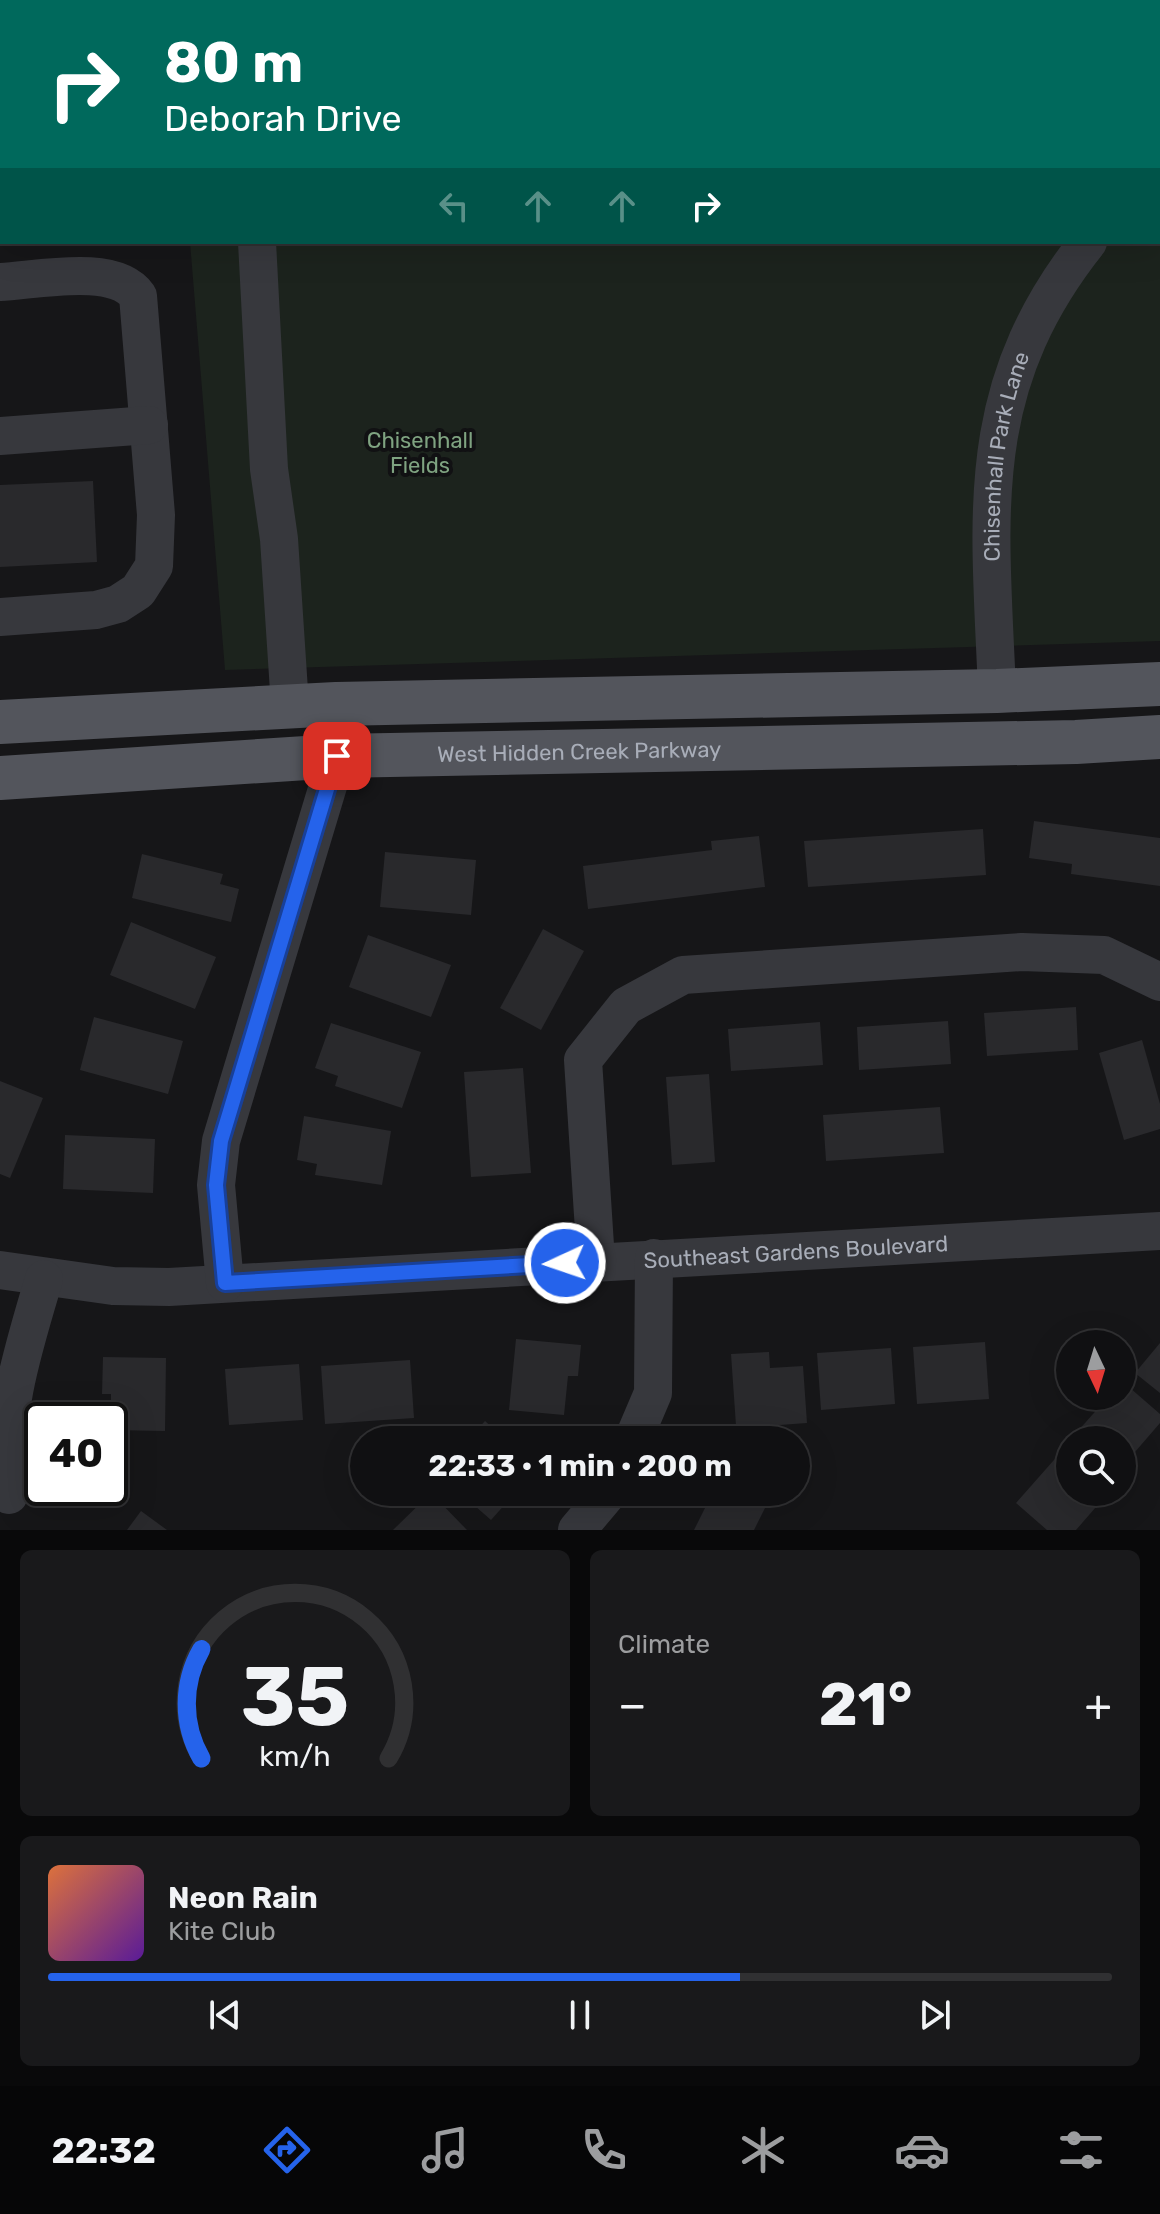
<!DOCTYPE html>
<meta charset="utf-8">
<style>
:root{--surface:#101012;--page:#19191b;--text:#f1f3f6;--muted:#9c9d9f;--line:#303032;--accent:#2563eb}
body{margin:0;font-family:Rubik,sans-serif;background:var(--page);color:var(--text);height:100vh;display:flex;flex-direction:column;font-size:30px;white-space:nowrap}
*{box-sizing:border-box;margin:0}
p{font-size:26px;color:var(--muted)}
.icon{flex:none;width:44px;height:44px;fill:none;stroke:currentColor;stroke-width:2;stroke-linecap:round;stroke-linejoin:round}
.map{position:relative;height:1530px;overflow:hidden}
.side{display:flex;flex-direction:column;gap:20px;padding:20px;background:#09090a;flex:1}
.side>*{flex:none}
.banner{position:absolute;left:0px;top:0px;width:1160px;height:244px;box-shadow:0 8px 32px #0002,0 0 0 2px var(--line);background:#00695c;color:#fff;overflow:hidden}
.needle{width:52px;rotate:176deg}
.tools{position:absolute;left:1056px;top:1330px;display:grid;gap:16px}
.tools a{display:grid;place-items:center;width:80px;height:80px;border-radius:50%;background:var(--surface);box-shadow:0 8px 32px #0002,0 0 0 2px var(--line);font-size:40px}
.speed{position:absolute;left:24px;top:1402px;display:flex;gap:16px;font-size:40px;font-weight:700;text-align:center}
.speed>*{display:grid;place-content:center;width:104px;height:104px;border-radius:50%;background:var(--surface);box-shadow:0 8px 32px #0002,0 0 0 2px var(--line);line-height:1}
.speed .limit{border:4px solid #111;border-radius:12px;background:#fff;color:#111}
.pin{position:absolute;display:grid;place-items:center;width:68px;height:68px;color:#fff;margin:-34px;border-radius:16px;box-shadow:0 4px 12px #0006}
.me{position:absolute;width:88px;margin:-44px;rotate:267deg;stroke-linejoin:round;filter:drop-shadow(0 0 6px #0008)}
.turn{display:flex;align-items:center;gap:28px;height:168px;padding:0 32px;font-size:36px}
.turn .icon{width:104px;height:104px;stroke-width:2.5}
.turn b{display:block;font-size:56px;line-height:68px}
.lanes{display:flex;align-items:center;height:76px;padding:0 32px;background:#0003;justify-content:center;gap:40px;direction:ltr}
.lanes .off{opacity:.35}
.big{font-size:60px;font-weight:700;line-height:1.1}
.side .widget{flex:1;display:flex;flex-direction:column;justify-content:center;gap:12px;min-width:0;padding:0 28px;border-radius:12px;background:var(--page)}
.side .dial{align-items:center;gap:0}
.dial svg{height:208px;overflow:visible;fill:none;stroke:var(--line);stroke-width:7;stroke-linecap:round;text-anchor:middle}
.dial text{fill:var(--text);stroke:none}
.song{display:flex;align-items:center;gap:24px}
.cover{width:96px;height:96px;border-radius:12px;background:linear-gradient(135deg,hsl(20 70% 55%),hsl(270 70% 35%))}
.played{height:8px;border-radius:4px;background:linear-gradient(90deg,var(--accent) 65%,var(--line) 65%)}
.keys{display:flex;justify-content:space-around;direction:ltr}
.heat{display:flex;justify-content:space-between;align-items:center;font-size:44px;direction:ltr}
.side .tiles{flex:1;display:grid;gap:20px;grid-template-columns:1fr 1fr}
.widget:last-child{grid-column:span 2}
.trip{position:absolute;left:350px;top:1426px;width:460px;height:80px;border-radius:40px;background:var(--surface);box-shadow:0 8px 32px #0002,0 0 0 2px var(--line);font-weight:700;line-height:80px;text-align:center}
.dock{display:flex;height:128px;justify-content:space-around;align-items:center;background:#060607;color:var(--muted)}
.dock .icon{width:56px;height:56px}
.dock .on{color:var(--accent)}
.dock b{font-size:36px;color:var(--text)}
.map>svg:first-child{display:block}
.green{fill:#1c231d}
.building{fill:#29292c}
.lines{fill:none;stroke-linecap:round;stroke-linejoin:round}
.minor{stroke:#37383d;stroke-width:38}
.major{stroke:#53555c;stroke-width:44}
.route-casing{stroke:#184099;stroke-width:20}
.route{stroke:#2563eb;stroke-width:14}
.labels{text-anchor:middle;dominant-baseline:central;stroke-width:8;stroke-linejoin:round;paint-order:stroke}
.park-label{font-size:22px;fill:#7fa381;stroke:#111113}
.street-label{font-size:22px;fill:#a8adb8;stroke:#111113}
</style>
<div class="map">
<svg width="1160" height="1530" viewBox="0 0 1160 1530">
<rect width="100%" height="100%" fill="#161618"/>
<path class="green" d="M171,0H1160V641L225,670L190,242H1158V2Z"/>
<g class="building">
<path d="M93,481L97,562L0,567V485Z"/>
<path d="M1034,821L1160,838V886L1071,874L1072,864L1029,858Z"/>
<path d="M983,829L986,875L808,887L804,841Z"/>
<path d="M759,836L765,887L588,909L583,866L712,850L711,841Z"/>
<path d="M385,852L476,860L471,915L380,907Z"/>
<path d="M142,854L223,874L220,884L239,889L231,922L132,898Z"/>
<path d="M131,922L216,957L195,1009L110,975Z"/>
<path d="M543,929L584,951L541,1030L500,1008Z"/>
<path d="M368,935L451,965L431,1017L349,987Z"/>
<path d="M1076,1007L1078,1050L987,1056L984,1013Z"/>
<path d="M94,1017L183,1041L168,1094L80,1070Z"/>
<path d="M948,1021L951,1064L859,1070L857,1027Z"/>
<path d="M820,1022L823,1065L731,1071L728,1029Z"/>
<path d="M331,1023L421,1052L402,1108L335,1086L338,1076L315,1068Z"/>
<path d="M1142,1040L1160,1104V1129L1124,1140L1099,1053Z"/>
<path d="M523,1068L531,1173L471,1177L464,1072Z"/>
<path d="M709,1074L715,1162L672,1165L666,1077Z"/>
<path d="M0,1081L43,1098L10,1178L0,1174Z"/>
<path d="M940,1107L944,1153L826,1161L823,1115Z"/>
<path d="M304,1116L391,1131L382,1185L315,1175L317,1164L297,1160Z"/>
<path d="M65,1135L155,1139L153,1193L63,1189Z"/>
<path d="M516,1339L581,1345L578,1376H568L564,1415L509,1410Z"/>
<path d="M985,1342L989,1399L917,1404L913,1347Z"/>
<path d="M1160,1343V1393L1135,1373Z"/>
<path d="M891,1348L895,1404L821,1410L817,1353Z"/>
<path d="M769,1352L770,1368L803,1366L807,1423L766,1426L767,1440H737L731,1354Z"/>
<path d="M103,1357L166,1358L165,1431L111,1430V1394H102Z"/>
<path d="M410,1360L414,1418L325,1424L321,1366Z"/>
<path d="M299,1364L303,1420L229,1425L225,1369Z"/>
<path d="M1122,1381L1160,1414V1423L1122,1467V1440H1086L1077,1432L1109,1396H1122Z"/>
<path d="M485,1421L506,1440H468Z"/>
<path d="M1061,1452L1070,1460V1492H1109L1076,1530H1047L1016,1503Z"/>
<path d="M459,1492H516L491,1520Z"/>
<path d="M713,1492H773L754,1530H694Z"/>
<path d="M431,1493L467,1530H393Z"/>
<path d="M141,1511L167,1530H127Z"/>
</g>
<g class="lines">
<g class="minor">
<path d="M245,0V2"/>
<path d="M1158,180L1160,179"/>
<path d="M257,242L269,469L279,539L290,706"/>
<path d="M0,282C38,280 115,263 138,296L156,515L154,566L138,591L118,604L96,610L0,617"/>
<path d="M0,436L149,425"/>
<path id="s1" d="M997,691C990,516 971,389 1088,242"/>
<path d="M596,1261L583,1060L626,1006L683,975L1022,952L1104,955L1160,982"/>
<path id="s2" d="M0,1270L113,1286L169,1287L1160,1231"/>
<path d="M225,1283L216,1185L221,1141L337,756"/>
<path d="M633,1440L653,1393L654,1258"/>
<path d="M9,1495C0,1421 23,1349 44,1279"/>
<path d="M577,1530L609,1492"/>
</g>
<g class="major">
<path d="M0,722L336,704L997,691L1160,684"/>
<path id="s3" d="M0,778L337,756L1076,742L1160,737"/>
</g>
</g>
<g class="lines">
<defs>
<path id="route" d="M337,756L221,1141L216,1185L225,1283L565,1263"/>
</defs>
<use href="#route" class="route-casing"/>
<use href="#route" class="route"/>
</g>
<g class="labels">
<g class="park-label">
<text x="420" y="440">Chisenhall<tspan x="420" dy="25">Fields</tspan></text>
</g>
<g class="street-label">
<text stroke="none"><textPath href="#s1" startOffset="236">Chisenhall Park Lane</textPath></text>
<text stroke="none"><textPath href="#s3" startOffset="580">West Hidden Creek Parkway</textPath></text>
<text stroke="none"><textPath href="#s2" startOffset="798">Southeast Gardens Boulevard</textPath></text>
</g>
</g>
</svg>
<div class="tools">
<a><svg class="needle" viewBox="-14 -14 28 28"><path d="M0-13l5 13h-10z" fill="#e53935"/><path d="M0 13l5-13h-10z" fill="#9c9d9f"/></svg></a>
<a><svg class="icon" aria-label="search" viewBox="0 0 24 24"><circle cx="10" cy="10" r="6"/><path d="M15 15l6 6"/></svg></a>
</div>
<div class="speed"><div class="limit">40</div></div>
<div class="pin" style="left:337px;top:756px;background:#d93025"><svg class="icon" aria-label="arrive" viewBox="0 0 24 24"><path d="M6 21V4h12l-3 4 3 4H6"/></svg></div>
<svg class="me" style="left:565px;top:1263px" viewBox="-20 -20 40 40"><circle r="17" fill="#2563eb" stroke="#fff" stroke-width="3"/><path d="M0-11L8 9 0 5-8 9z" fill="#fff"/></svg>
<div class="trip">22:33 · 1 min · 200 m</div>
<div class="banner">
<div class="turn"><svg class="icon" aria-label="right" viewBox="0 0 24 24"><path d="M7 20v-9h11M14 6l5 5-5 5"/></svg><div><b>80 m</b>Deborah Drive</div></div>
<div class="lanes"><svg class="icon off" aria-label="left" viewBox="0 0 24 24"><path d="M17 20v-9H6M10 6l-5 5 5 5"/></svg><svg class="icon off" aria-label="ahead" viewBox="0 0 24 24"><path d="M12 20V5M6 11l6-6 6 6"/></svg><svg class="icon off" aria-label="ahead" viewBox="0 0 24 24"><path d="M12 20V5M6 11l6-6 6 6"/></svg><svg class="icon" aria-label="right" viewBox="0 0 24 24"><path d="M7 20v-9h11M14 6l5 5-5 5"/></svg></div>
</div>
</div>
<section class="side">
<div class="tiles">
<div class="widget dial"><svg viewBox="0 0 100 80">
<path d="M14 69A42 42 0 1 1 86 69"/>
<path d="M14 69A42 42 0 0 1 14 27" stroke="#2563eb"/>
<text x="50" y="56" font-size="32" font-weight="700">35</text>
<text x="50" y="72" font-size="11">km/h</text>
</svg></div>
<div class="widget"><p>Climate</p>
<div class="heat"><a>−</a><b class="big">21°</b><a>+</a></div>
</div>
<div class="widget">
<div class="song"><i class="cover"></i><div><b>Neon Rain</b><p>Kite Club</p></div></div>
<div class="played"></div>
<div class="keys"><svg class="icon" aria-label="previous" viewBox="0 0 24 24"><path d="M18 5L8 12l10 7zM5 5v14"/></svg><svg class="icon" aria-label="pause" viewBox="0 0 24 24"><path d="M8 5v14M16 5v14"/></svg><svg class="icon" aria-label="next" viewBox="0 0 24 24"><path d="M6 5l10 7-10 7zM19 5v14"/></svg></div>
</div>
</div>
</section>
<nav class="dock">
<b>22:32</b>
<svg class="icon on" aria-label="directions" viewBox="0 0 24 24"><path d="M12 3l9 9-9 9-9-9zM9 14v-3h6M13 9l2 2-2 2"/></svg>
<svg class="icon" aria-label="music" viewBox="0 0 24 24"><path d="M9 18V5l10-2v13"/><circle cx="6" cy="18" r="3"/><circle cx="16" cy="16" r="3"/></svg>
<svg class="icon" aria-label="phone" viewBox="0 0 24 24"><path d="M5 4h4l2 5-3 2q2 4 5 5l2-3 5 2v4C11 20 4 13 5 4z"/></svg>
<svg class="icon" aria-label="climate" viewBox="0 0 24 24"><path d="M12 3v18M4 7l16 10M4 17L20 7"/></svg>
<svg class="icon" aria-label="car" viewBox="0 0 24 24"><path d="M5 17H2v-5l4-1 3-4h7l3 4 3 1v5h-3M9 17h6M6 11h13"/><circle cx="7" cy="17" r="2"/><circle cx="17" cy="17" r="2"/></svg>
<svg class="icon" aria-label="filters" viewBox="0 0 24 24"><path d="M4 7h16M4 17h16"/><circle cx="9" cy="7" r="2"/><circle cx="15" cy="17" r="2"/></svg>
</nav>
